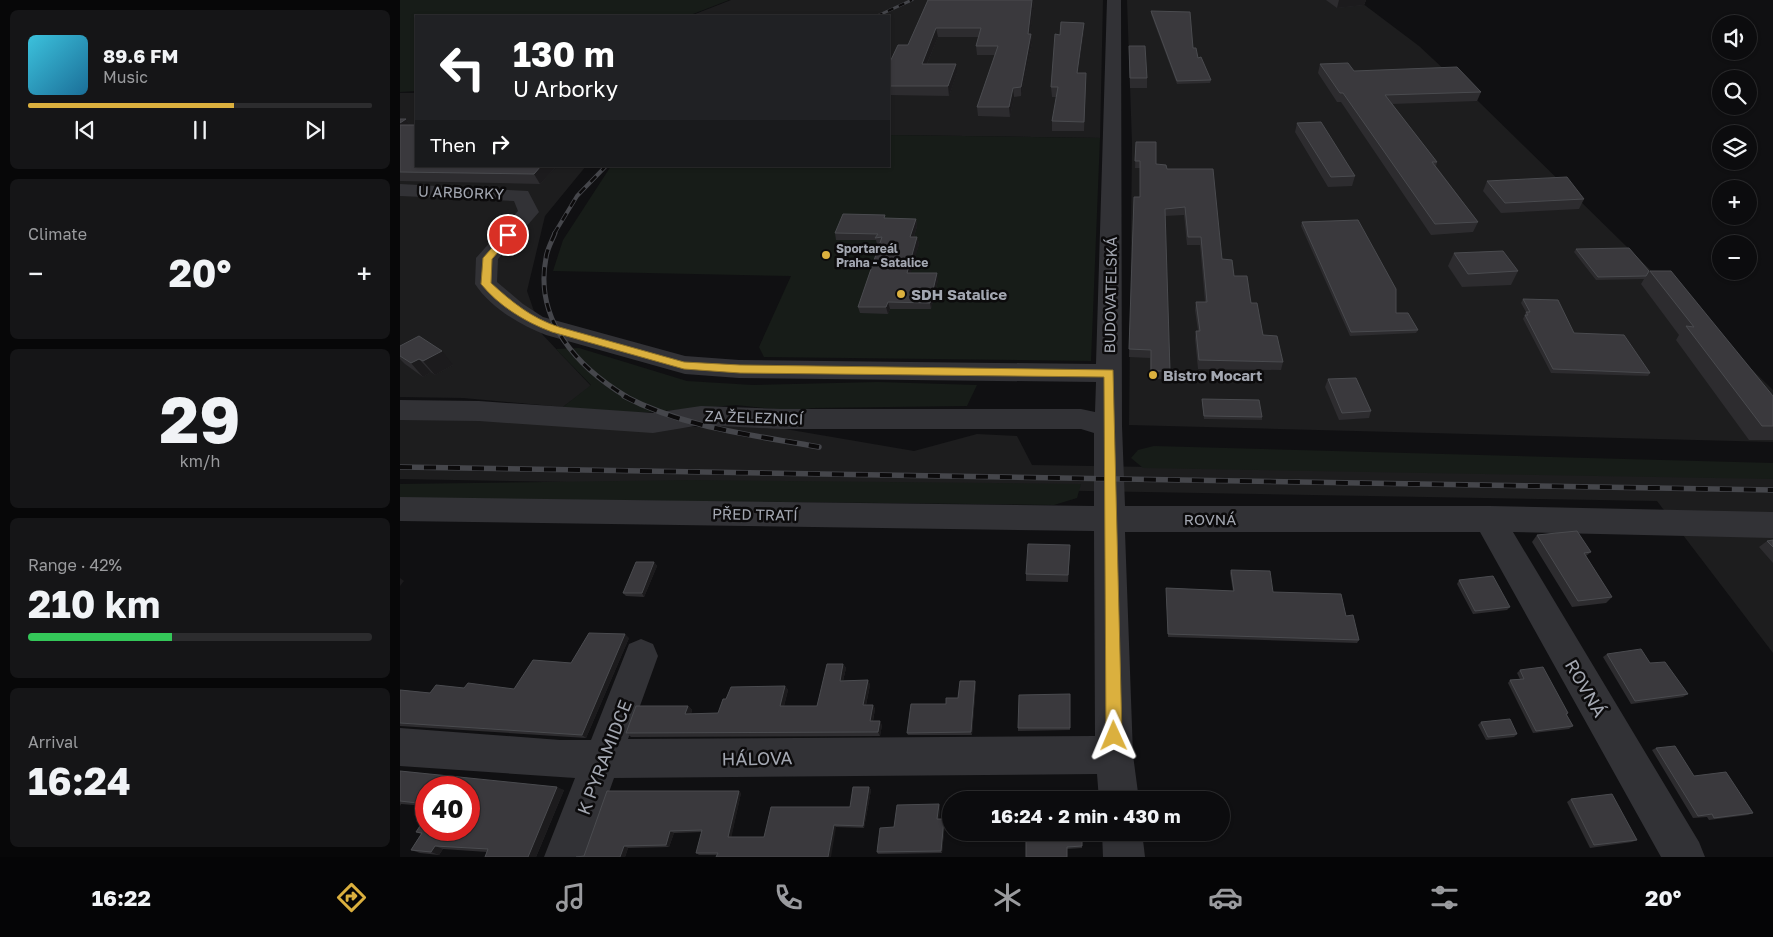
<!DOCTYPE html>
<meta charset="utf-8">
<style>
:root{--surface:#0c0c0e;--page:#151517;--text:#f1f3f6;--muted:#9a9b9e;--line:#2c2c2e;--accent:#dbb03e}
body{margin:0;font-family:"Golos Text",sans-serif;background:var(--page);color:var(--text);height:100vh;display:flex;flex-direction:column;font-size:19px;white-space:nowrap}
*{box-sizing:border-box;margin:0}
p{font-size:16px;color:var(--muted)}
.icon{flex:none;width:28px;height:28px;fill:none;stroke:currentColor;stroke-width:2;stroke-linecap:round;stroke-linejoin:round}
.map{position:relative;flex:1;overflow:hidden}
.details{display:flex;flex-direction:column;gap:10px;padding:10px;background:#070708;width:400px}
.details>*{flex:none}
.top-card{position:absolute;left:15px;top:15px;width:475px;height:152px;border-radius:0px;box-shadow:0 1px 4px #0004,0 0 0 1px var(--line);background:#202124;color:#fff;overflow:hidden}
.tools{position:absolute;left:1312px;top:15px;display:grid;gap:10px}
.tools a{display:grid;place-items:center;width:45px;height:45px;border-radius:50%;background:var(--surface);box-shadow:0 1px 4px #0004,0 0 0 1px var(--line);font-size:25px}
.speed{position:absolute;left:15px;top:776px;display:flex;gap:10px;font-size:25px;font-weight:700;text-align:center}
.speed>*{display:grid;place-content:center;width:65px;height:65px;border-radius:50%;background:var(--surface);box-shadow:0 1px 4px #0004,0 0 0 1px var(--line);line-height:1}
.speed .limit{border:8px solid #d22;background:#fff;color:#111}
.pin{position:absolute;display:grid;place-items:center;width:42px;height:42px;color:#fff;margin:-21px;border:2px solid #fff;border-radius:50%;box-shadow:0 1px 5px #0007}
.me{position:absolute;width:55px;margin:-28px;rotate:359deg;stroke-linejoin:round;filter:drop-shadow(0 0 4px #0008)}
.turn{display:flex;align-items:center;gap:18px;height:105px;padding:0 15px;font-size:22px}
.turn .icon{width:65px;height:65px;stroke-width:2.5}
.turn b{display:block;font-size:35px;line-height:42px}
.then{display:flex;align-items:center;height:48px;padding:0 15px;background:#0003;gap:10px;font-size:19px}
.big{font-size:38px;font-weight:700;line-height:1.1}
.details .widget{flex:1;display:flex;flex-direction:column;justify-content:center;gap:8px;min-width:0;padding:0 18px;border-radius:8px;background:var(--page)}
.details .dial{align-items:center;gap:0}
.dial b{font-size:65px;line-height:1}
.song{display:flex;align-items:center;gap:15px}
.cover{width:60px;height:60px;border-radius:8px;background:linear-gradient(135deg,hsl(190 70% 55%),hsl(200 70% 35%))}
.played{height:5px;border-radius:2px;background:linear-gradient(90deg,var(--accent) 60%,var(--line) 60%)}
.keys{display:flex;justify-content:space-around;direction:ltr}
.heat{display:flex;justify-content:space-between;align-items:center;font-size:28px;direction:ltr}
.charge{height:8px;border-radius:4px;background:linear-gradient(90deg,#34c759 42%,var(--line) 0)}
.trip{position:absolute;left:542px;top:791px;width:288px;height:50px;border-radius:25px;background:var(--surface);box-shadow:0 1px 4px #0004,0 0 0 1px var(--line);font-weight:700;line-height:50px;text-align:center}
.menu{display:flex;height:80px;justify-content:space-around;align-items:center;background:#050506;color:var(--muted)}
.menu .icon{width:35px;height:35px}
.menu .on{color:var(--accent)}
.menu b{font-size:22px;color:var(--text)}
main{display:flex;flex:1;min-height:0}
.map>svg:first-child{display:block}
.built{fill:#1d1d1e}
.green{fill:#171c18}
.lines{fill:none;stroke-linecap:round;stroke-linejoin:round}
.minor{fill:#323236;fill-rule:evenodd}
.rail-far3-casing{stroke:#45464b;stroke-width:3}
.rail-far2-casing{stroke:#45464b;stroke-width:4}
.rail-far1-casing{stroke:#45464b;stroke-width:5}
.rail-casing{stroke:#45464b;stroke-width:5.5}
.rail-far3{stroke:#0c0b0c;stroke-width:2;stroke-dasharray:6;stroke-linecap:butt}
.rail-far2{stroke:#0c0b0c;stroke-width:2.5;stroke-dasharray:8;stroke-linecap:butt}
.rail-far1{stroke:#0c0b0c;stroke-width:3;stroke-dasharray:9;stroke-linecap:butt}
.rail{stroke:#0c0b0c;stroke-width:4;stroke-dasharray:12;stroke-linecap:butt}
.wall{fill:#2d2c2f}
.shaded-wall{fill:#1c1b1d}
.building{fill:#3a393d;stroke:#4a4b4f}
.route{fill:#dbb03e;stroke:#8e7228}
.poi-dot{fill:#dbb03e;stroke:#0c0b0c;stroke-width:2}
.labels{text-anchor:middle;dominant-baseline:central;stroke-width:5;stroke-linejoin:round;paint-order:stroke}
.far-poi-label{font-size:12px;font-weight:bold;fill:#a3a7b1;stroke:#0c0b0c;text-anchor:start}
.street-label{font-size:15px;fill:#a3a7b1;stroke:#0c0b0c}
.poi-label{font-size:15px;font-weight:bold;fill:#a3a7b1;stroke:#0c0b0c;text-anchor:start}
.near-street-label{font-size:18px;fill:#a3a7b1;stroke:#0c0b0c}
</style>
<main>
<section class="details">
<div class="widget">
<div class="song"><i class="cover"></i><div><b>89.6 FM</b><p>Music</p></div></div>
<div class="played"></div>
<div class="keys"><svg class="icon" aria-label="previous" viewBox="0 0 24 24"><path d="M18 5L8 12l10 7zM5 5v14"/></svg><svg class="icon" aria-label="pause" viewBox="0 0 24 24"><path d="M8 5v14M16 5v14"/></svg><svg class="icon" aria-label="next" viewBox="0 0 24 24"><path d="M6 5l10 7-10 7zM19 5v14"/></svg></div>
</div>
<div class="widget"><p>Climate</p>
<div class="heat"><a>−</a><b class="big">20°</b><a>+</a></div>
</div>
<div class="widget dial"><b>29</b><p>km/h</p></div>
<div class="widget"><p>Range · 42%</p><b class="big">210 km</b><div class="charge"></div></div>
<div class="widget"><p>Arrival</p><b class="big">16:24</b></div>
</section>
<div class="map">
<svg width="1373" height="857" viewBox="0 0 1373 857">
<rect width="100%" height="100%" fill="#101012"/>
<g class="built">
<path d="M331,0H703L700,138L489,135V16H290Z"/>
<path d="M727,0H958L1019,46L1078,101L1373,390V442L729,425L732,144Z"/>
<path d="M0,93H16V166H186L145,216L127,291L142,334L191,386L163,407L63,398L0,397Z"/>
<path d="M0,415L256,428L362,425L514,451L577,434L617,436L632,465L1373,477V653L1257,501L0,479Z"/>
</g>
<g class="green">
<path d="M0,0H329L288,16H16V91L0,92Z"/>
<path d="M489,135L700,138L691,361L364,357L359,347L391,276L153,271L163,240L211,166H489Z"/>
<path d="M179,348L287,381L353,385L478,382L577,385L567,406L412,408L391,411L336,405L202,416L163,407L191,385L156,349Z"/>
<path d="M754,446L1373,463V479L743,468L731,458L738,450Z"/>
<path d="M291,480L681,484L677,498L654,505L0,498V484Z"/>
</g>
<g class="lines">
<g class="minor">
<path d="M707,0H721L722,426L725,506H1089L1373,512V538L1113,532L1299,842L1305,857H1261L1080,532H725L733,755L739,800H699L697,774L214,778L186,857H144L175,778L0,766V728L160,740H191L229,644L241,639L253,644L258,656L228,739L695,736L694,531L0,521V497L694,506V433L681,429H381L301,425L253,433L79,421L0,420V400L79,401L253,413L301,406L381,409H681L695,412L696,382L339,378L285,374L146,335C120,325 91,308 75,284L76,258L118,211L114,201L0,196V184L128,191L139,212L98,259L97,282L123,304L143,317L285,356L339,360L696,364Z"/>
<path d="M702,832H742L745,857H703Z"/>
</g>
<defs>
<path id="rail-far3" d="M477,16L512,0"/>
<path id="rail-far2" d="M154,234L177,196L206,166"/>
<path id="rail-far1" d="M155,233C152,241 147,249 146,258C134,320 177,367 227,397"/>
<g id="rail">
<path d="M224,396C285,428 353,435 419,447"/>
<path d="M0,467L1373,490"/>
</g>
</defs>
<use href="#rail-far3" class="rail-far3-casing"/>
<use href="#rail-far2" class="rail-far2-casing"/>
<use href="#rail-far1" class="rail-far1-casing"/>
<use href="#rail" class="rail-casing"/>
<use href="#rail-far3" class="rail-far3"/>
<use href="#rail-far2" class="rail-far2"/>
<use href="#rail-far1" class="rail-far1"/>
<use href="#rail" class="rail"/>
</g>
<g class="wall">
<path d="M528,0H634L630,34H631L632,43L621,96L614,97L610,117L578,116L577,107L595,55H577L576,46L578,37H538L527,64L557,73L549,96L489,95V64L508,45Z"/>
<path d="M926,0H966L964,5L937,8Z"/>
<path d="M751,11L793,48L811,80L810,83L777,84L751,14Z"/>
<path d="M684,23V31L678,73L686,82L684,131H652V121L657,97H652L651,87L660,35Z"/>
<path d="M729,46L747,78V88H730Z"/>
<path d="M920,64L954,71L1081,92L1077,101L992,104L1037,162L1036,166L1078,222L1073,232L1031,235L941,102H937L918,73Z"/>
<path d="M0,119H6L10,125L157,166L140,184L0,181Z"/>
<path d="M897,123L955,176L952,186L928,187L895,132Z"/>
<path d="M736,142L756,164L767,169L822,259L834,276L851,303L863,335L883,362L881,370L798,369L795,339L796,331H798L795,310L796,302H805L800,245H787L784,215L765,216L770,371L769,379H750V358L729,357L734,197H740V168H735Z"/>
<path d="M1087,181L1184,199L1179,209L1101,213L1083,191Z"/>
<path d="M486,219H516L517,226L514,237H517L519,244L510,273L538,280L531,309H490L488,314L460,313L458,307L480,244H477L476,240H436L435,233Z"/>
<path d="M902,222L996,313L1018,330L1016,333L950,336L901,226Z"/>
<path d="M1176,249L1250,271L1373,396V440H1349L1276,340L1279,335L1241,284L1244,279L1196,280L1174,252Z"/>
<path d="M1054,253L1118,271L1111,285L1062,287L1048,266Z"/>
<path d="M1123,299L1174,333L1250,373L1248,376L1151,373L1123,319L1126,312L1121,303Z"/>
<path d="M0,346L53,365L35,375L31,372L23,377L5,364L0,359Z"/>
<path d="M928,379L971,411L969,418L939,420L925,387Z"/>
<path d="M802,399L862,417V420L804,419L802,403Z"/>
<path d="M1137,535L1191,552L1186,556L1212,597L1206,603L1172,607L1132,542Z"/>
<path d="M1373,540V563L1359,547L1367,541Z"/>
<path d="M670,552L668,582L626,581V574Z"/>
<path d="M254,562L257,566L244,597L226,596L223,593Z"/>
<path d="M831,570L873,592L946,616L959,640L957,643L768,637L766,588L833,591L830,573Z"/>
<path d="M1059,580L1110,607L1107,610L1073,614L1057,584Z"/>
<path d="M229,638L186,738L0,726V690L30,693L64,688L114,689Z"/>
<path d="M1207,654L1250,663L1288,694L1283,697L1231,704L1203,657Z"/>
<path d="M443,664L446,668L443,681L468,680L470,685L466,705H473L475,709L473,721L482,725L480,736L231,737L226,733L288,706L292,710L291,714L318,713L326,699L385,686L388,690L384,706H417Z"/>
<path d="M1120,670L1168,713L1167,715L1173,726L1169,729L1133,733L1108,683L1110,680L1120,679L1117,673Z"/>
<path d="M575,681L576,683L572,735H508L507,733L558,698Z"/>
<path d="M670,694V730L618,731V728Z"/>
<path d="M1081,722L1117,734L1114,737L1086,740L1078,725Z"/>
<path d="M1256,748L1294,776L1353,813L1348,815L1309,820L1307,817L1293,818L1252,750Z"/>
<path d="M0,771L164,790L136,857H85L87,852L43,849L39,855L20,853L11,850L21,834L16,832L69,830L26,788V806L1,804L0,806Z"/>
<path d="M469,787L471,790L464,828L436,827L317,855H299L296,853L302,832L274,833L269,847L228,848L225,857H176L184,856L341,793L331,837H364L450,807Z"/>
<path d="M1171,799L1237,840L1232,842L1190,848L1167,802Z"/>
<path d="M539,804L540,807L539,819L545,822L542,853L478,854L477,852L494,827Z"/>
<path d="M682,832V848L667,849L626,857Z"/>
</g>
<g class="shaded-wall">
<path d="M632,0H634L629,43L628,34Z"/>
<path d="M939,0H966L964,5L937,8Z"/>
<path d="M684,23V31L677,82V73Z"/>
<path d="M536,28L538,37L523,73L522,64Z"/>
<path d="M631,34L632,43L621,96V87Z"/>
<path d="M556,64L557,73L549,96L548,86Z"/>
<path d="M613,88L614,97L610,117L609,107Z"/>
<path d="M6,119L12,128L0,127V123Z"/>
<path d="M141,166H157L140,184L134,174Z"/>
<path d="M516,219L517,226L512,244L510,237Z"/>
<path d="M517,237L519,244L509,280L507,273Z"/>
<path d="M537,273L538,280L531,309L530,303Z"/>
<path d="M488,302L490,309L488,314L486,307Z"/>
<path d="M42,351L53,365L35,375L23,361Z"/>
<path d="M19,359L31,372L23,377L11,363Z"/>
<path d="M254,562L257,566L244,597L242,593Z"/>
<path d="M0,578L4,581L0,586Z"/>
<path d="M225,634L229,638L186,738L182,735Z"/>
<path d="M443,664L446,668L442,685L440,681Z"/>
<path d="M468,680L470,685L465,709L463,705Z"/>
<path d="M575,681L576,683L572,735L571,732Z"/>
<path d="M385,686L388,690L383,710L380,706Z"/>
<path d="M473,705L475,709L472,725L470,721Z"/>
<path d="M288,706L292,710L289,718L285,714Z"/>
<path d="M480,721L482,725L480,736L478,732Z"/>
<path d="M157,787L164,790L136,857H128Z"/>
<path d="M469,787L471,790L464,828L463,826Z"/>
<path d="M339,791L341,793L331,839L328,837Z"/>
<path d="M539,804L540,807L539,821L537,819Z"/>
<path d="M544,819L545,822L542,853L541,851Z"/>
<path d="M434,825L436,827L431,857H428Z"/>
<path d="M270,831L274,833L269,847L266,845Z"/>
<path d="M35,846L43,849L39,855L31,852Z"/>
<path d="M224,846L228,848L225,857H220Z"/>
</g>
<g class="building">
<path d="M528,0H632L628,34H631L621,87L613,88L609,107H577L598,46H576L581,28H536L522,64H556L548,86H489V64L498,45H508Z"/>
<path d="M751,11L790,12L793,48H796L798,58L801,57L811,80L777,81Z"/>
<path d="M661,22L684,23L677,73H686L684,122L652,121L658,87H651L655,34L660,35Z"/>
<path d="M729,46H745L747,78H730Z"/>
<path d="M948,63L954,71L1057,67L1081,92L985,95L1037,162H1032L1078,222L1035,224L943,93H940L920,64Z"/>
<path d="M0,119H6L0,123Z"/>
<path d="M921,122L955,176L931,177L897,123Z"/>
<path d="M0,125H16V166H141L134,174L0,172Z"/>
<path d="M736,142H756V164L766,165L767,169H813L822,259L832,260L834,276H847L851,303H857L863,335L877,336L883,362L799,360L796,331H800L796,302H807L801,237H788L785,207L765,209L770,371H751V350L729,349L734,197H740V161H735Z"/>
<path d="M1167,177L1184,199L1105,203L1087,181Z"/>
<path d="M443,214L485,215L484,218L516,219L510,237H517L507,273H537L530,303L488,302L486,307H458L482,237L475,238L478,234L435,233Z"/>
<path d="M958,220L996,289V313H1008L1018,330L951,332L902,222Z"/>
<path d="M1229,248L1249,271L1246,276L1198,277L1176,249Z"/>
<path d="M1103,251L1118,271L1068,274L1054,253Z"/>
<path d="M1250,271H1271L1373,396V426H1362L1286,326L1294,327Z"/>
<path d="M1123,299L1158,300L1174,333L1224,335L1250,373L1153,369L1125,315H1128L1126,312H1130Z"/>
<path d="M19,336L42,351L23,361L19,359L11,363L0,356V346Z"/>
<path d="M956,378L971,411L942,413L928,379Z"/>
<path d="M802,399L859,400L862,417L804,416Z"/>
<path d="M1177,531L1191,552L1184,553L1212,597L1178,601L1137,535Z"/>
<path d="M1373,540V547L1367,541Z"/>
<path d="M628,544L670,545L668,575L626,574Z"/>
<path d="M236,562H254L242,593H223Z"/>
<path d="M831,570L870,571L873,592L941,594L946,616L953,615L959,640L768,634L766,588L834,591Z"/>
<path d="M1093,576L1110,607L1075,611L1059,580Z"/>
<path d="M189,633L225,634L182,735L0,723V690L30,693L36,685L64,688L68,683L114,689L133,660L171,663Z"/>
<path d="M1241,649L1250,663L1265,662L1288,694L1235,701L1207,654Z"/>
<path d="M427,664H443L440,681L468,680L463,705H473L470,721H480L478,732L226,733L236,706H288L285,714L318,713L323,699H326L331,687L385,686L380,706H417Z"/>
<path d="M1143,667L1168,713L1166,714L1173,726L1136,731L1110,680L1124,679L1120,670Z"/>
<path d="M560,681H575L571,732L507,733L511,704H546V698H558Z"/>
<path d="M670,694V728H618L619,695Z"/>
<path d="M1110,719L1117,734L1088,737L1081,722Z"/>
<path d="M1275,746L1294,776L1326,772L1353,813L1314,818L1312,814L1298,816L1256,748Z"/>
<path d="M0,771L157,787L128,857H85L88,849L35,846L31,852L11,850L22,833L16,832L26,817V830H69V788H26V804L0,801Z"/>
<path d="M453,787H469L463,826L434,825L428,857H316L318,853H296L302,830L270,831L266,845L224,846L220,857H176L184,856L207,791H339L328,837H364L371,807H450Z"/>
<path d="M1212,794L1237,840L1194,845L1171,799Z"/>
<path d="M539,804L537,819H544L541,851L477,852L480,828L494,827L497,805Z"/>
<path d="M626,832H682V846L667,847V857H626Z"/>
</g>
<path class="route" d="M105,233L113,235L92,259L91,283C112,302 131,318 159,327L284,362L340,365L713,370L722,736L719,741L714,744L708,741L706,736L704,377L340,373L284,369L152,332C125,322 99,306 81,284L83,258Z"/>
<g class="poi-dot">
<circle cx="426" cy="255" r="5"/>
<circle cx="501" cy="294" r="5"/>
<circle cx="753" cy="375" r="5"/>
</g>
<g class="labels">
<g class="far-poi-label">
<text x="436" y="248">Sportareál<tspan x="436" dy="14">Praha - Satalice</tspan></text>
</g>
<g class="street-label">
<text transform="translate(61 192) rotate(2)">U ARBORKY</text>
<text transform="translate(710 295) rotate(-89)">BUDOVATELSKÁ</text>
<text transform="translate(354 417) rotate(2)">ZA ŽELEZNICÍ</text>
<text transform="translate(355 514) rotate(1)">PŘED TRATÍ</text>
<text x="810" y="519">ROVNÁ</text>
</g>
<g class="poi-label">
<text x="511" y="294">SDH Satalice</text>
<text x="763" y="375">Bistro Mocart</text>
</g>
<g class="near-street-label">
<text transform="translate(1186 688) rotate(60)">ROVNÁ</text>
<text transform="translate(204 757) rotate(-69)">K PYRAMIDCE</text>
<text transform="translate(357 758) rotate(-1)">HÁLOVA</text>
</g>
</g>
</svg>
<div class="tools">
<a><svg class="icon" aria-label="sound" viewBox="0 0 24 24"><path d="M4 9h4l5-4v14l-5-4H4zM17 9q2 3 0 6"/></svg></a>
<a><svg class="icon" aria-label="search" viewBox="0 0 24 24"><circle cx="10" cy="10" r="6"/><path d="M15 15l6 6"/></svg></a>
<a><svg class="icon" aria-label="layers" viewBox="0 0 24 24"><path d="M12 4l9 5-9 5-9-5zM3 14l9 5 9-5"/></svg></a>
<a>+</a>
<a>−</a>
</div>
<div class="speed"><div class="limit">40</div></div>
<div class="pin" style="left:108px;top:235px;background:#d93025"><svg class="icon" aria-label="arrive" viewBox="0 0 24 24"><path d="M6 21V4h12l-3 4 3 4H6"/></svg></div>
<svg class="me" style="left:714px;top:736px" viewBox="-20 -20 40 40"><path d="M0-17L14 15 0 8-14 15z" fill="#dbb03e" stroke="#fff" stroke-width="4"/></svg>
<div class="trip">16:24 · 2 min · 430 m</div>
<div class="top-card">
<div class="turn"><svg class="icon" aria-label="left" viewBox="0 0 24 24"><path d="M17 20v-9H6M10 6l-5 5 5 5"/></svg><div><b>130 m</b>U Arborky</div></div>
<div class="then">Then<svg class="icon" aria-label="right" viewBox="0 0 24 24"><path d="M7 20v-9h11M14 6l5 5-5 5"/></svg></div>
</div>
</div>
</main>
<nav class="menu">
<b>16:22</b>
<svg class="icon on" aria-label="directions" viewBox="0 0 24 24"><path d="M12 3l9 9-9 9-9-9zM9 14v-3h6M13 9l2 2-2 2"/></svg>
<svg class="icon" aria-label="music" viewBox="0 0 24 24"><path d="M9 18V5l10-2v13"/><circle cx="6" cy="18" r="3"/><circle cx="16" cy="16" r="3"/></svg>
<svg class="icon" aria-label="phone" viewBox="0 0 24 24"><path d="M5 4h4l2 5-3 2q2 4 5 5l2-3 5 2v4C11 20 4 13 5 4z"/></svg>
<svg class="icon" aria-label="climate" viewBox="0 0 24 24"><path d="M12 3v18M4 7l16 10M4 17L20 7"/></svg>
<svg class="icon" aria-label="car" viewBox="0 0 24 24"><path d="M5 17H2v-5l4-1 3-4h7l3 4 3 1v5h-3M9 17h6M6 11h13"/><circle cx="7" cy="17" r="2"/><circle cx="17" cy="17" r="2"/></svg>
<svg class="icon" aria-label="filters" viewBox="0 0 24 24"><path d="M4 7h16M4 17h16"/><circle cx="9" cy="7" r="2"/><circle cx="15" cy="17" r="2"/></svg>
<b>20°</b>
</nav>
